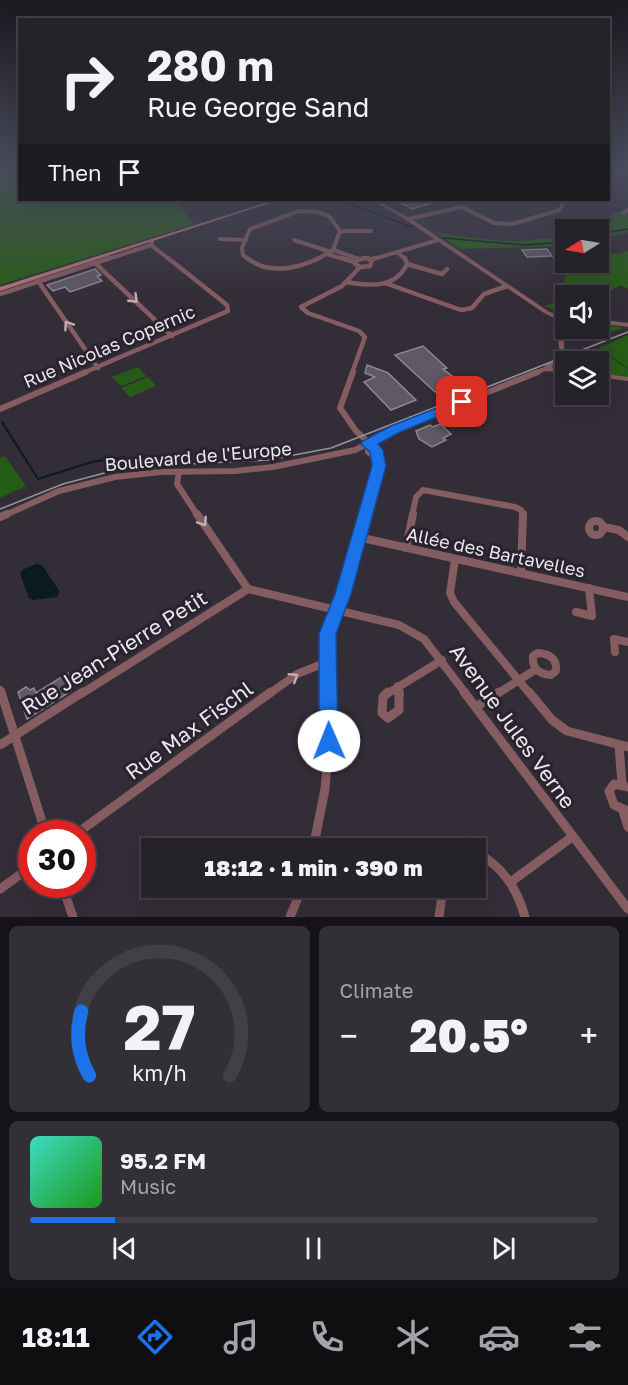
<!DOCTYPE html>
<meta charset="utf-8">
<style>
:root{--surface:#26222a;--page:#322f36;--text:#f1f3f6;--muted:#a4a4a8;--line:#423f47;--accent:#1a73e8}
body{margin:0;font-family:"Golos Text",sans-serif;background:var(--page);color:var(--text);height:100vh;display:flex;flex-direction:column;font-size:22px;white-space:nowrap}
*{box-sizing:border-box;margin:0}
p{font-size:20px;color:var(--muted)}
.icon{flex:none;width:33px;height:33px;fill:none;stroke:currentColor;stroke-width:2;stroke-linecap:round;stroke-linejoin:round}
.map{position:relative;height:917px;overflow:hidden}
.drawer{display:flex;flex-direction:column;gap:9px;padding:9px;background:#151317;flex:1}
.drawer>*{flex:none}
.hud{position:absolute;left:18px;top:18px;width:592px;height:183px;border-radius:0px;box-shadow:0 6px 24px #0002,0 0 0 2px var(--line);background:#26222a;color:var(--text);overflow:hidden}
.needle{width:39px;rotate:259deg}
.controls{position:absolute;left:555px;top:219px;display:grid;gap:12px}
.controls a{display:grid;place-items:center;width:54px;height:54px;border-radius:0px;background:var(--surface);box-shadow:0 6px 24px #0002,0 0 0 2px var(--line);font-size:30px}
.speed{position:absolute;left:18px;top:820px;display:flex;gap:12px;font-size:30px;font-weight:700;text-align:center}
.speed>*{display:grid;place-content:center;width:78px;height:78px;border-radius:50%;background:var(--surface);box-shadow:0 6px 24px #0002,0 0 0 2px var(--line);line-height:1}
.speed .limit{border:9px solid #d22;background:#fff;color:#111}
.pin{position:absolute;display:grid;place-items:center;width:51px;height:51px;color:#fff;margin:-26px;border-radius:12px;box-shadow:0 3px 9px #0006}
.me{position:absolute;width:66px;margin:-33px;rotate:359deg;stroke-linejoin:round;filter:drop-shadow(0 0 4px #0008)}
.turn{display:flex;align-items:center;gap:21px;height:126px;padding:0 30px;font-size:27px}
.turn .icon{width:78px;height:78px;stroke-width:2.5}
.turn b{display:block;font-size:42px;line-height:51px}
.then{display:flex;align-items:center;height:57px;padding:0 30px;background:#0003;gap:12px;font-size:22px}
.big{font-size:45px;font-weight:800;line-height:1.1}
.drawer .tile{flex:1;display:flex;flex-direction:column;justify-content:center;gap:9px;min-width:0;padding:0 21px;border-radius:9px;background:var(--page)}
.drawer .dial{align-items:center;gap:0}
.dial svg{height:156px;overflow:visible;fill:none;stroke:var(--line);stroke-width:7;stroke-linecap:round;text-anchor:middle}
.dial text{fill:var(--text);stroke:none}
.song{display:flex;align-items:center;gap:18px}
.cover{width:72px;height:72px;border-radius:9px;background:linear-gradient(135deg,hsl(170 70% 55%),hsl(120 70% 35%))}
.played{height:6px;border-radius:3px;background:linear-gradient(90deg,var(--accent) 15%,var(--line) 15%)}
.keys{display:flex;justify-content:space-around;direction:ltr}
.heat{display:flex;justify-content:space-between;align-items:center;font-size:33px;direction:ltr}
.drawer .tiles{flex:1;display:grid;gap:9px;grid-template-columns:1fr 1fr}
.tile:last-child{grid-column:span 2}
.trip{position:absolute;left:141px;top:838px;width:345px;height:60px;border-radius:0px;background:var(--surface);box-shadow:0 6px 24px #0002,0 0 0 2px var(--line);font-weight:800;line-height:60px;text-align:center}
.dock{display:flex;height:96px;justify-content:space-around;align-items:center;background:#0f0e11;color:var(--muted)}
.dock .icon{width:42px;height:42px}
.dock .active{color:var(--accent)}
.dock b{font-size:27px;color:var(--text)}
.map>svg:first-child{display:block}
.green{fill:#265d16}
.water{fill:#0a1b1e}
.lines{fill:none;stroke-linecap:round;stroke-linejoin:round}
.stream-far1{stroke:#0a1b1e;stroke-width:1.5}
.stream{stroke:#0a1b1e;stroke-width:2}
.building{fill:#5f5865;stroke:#8d8693;stroke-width:1.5}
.minor-far4{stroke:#855c60;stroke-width:4}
.minor-far3{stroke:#855c60;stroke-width:4.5}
.minor-far2{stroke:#855c60;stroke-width:6}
.minor-far1{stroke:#855c60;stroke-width:8}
.minor{stroke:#855c60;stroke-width:9}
.tertiary{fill:#855c60;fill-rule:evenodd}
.secondary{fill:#b4737a;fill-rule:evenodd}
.tram{stroke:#96929b;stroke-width:1.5}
.oneway{stroke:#c2afb5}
.route{fill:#1a73e8;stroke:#114b97;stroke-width:1.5}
.labels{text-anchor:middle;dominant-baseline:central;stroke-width:6;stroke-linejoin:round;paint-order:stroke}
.street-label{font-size:18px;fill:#eae6ee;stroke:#29232e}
.near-street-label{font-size:21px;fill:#eae6ee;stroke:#29232e}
</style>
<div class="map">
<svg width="628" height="917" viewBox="0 0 628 917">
<rect width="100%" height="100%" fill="#332d38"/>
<g class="green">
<path d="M19,170L20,200H183L176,202L194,224L0,285V173Z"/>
<path d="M619,212L628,214V232L609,237V243L599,242L598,230H577Z"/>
<path d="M435,232C479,239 522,247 565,234V246L459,249Z"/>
<path d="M628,251V289L620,285C609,295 588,290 575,286L566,296L561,312L544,306L554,303L564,282L570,263L598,262L599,252L619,254Z"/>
<path d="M599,322L624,328L587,340L582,336L579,329L598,328Z"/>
<path d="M628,335V368L599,348Z"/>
<path d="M597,349L628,369V378L609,375L606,370L599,365Z"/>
<path d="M138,367L146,376L121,386L112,377Z"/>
<path d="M148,377L156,386L130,397L121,388Z"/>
<path d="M5,456L26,486L0,498V458Z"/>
</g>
<path class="water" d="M36,564L42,565L60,592L57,597L33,600L29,598L20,574L22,570Z"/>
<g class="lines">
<g class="stream-far1">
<path d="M339,200L412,227"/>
<path d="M598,234L628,229"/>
<path d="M443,238L524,245L566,242"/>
</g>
<path class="stream" d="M2,422L38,479L92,462L124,457"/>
</g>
<g class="building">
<path d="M395,200H425L432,203L412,209Z"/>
<path d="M547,249L552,256L527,257L522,250Z"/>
<path d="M95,269L101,275L97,276L102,281L70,292L65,287L53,291L47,285Z"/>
<path d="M423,346L447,368L443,369L460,382L435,392L395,355Z"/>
<path d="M367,365L388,373L416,400L391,410L364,382L375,377L365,373Z"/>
<path d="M440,424L451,434L443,438L446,440L432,447L419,439L416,431L430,425L433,427Z"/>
<path d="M68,673L74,685L69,688L71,691L27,719L18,692L26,687L30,690L34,688L36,693Z"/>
</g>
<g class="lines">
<g class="minor-far4">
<path d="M615,169L628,174"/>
<path d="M0,170L10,169"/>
<path d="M623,213L628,210"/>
<path d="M408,219L462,207L494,223L512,224L560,210L564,200"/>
<path d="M340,231H371"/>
<path d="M220,239L246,240"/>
<path d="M294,240L331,252"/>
<path d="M151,245L170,260"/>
<path d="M333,250L359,259"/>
<path d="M397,252L406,260"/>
<path d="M327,254L347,260"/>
<path d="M105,260L151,245L152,242"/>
<path d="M249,260L243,255L242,248L250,229L299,211L318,212L329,216L340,231L333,250L316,260"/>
<path d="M357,260L367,258L370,260"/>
<path d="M370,260L438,240"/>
</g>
<g class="minor-far3">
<path d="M247,258C268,275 297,269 319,258"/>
<path d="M342,258L354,262"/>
<path d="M365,258L357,260L355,264L360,267L370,266L372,261L368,258"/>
<path d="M370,260L375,258"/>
<path d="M95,263L172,336"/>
<path d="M407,264L442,274L447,269"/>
<path d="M38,281L98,368"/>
<path d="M346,282C370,286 395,289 407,264L405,258"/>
<path d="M385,283L461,310L472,308L484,294L507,286"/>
<path d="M0,294L110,258"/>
<path d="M546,369L566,370"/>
<path d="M83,373L228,311L227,305L168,258"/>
<path d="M352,373L365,337L359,331L308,313L301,307L342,286L360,267"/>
<path d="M534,373L545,369L562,355"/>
</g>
<g class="minor-far2">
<path d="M353,372L340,408L356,431L377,450L379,466L365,516"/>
<path d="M0,409L86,372"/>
<path d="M368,444V452L378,459"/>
<path d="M179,472L177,484L198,516"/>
<path d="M3,516L59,491L115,477L161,472L235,471L273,467L355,450L396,429L538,372"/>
<path d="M412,516L416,497L423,490L515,507L521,510L523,516"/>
</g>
<g class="minor-far1">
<path d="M197,514L248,589L399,625L424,639L466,694"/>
<path d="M0,517L7,514"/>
<circle cx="596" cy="528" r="7"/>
<path d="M603,527L619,530L628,537"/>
<path d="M358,537L628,597"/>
<path d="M406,548L413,514"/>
<path d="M455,559L450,593L454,602L530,694"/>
<path d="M521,573L523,514"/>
<path d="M576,612L592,616L589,588"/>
<path d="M615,652L614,639L628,642"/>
<path d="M538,653C550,654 557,659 556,671L551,675C539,674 532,669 533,656Z"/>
<path d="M398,686L400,694"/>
<path d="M0,690L1,694"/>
<path d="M81,694L248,589"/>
<path d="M269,694L297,674L327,662"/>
<path d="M329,694L328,634L343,594L365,514"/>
<path d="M387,694L442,660"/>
<path d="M497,694L535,670"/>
</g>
<g class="minor">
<path d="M1,692L46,834"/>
<path d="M388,692L383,697L382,713L388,718L399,710V692"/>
<path d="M464,692L628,909"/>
<path d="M529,692L552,720L567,731L628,747"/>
<path d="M476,707L499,692"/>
<path d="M0,745L83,692"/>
<path d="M619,746L622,784"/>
<path d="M628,787L614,784L609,791L614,805L628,811"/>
<path d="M623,811L628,827"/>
<path d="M76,834L271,692"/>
<path d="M313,849L325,789L329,741V692"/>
<path d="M476,852C503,867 517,888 525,917"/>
<path d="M512,881L572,837"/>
<path d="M62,885L73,917"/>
<path d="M0,889L32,866"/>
<path d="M290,917L302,888"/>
<path d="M439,917L443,888"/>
</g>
<g class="tertiary">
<path d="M372,200H376L410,218L548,311L563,318L564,347L569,362H566V365L564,364C557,350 558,335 558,320L544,313L406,220Z"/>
<path d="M598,319L628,323V327L598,323Z"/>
<path d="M598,373L628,377V381L598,377Z"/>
</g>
<path class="secondary" d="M274,200H279L0,291V287Z"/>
<path class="tram" d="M0,509L63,484L112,471L152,466L268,460L331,448L628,332"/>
</g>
<defs><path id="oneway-chevron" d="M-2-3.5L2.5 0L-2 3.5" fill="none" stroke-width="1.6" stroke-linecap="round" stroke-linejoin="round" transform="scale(1.5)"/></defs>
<g class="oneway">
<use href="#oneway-chevron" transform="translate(134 299) rotate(44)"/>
<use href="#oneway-chevron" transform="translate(68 325) rotate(-124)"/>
<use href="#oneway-chevron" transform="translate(203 522) rotate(57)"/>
<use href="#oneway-chevron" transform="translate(294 677) rotate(-32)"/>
</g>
<linearGradient id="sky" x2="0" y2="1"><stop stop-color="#1c191f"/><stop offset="0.57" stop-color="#4a4c5e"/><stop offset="1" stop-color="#4a4c5e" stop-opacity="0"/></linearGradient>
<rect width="628" height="297" fill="url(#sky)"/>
<path class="route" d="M462,398L468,402L466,405L400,432L378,444L383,450L386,466L351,594L336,634L338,741L336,748L329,751L322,748L319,741V634L335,594L372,466L370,452L361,444L363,441L391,426Z"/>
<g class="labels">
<g class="street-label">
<text transform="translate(109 346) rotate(-23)">Rue Nicolas Copernic</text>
<text transform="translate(198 456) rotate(-5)">Boulevard de l'Europe</text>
<text transform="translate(496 552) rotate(12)">Allée des Bartavelles</text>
</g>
<g class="near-street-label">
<text transform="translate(114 652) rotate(-32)">Rue Jean-Pierre Petit</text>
<text transform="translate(513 726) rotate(54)">Avenue Jules Verne</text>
<text transform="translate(189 730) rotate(-36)">Rue Max Fischl</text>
</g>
</g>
</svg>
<div class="controls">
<a><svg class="needle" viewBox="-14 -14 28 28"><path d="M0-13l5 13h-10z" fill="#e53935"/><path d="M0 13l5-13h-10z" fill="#a4a4a8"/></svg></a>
<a><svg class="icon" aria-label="sound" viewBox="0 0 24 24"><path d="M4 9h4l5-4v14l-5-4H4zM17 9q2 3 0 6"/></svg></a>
<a><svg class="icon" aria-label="layers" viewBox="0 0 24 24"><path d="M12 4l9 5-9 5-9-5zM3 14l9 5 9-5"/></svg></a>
</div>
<div class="speed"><div class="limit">30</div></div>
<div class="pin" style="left:462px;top:402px;background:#d93025"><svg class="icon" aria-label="arrive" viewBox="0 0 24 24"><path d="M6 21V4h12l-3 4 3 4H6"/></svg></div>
<svg class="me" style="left:329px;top:741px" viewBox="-20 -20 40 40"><circle r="19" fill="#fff"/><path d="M0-13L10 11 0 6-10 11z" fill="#1a73e8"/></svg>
<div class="trip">18:12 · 1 min · 390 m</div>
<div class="hud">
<div class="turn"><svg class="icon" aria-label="right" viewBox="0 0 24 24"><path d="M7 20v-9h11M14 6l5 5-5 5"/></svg><div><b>280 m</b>Rue George Sand</div></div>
<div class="then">Then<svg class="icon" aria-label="arrive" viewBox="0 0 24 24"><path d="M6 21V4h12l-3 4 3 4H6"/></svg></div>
</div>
</div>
<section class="drawer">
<div class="tiles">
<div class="tile dial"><svg viewBox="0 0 100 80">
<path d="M14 69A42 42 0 1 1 86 69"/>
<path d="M14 69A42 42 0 0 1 10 36" stroke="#1a73e8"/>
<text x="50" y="56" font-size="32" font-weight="700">27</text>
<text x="50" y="72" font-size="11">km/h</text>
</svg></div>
<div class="tile"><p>Climate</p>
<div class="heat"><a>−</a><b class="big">20.5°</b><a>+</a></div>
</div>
<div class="tile">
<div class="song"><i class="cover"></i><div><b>95.2 FM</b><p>Music</p></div></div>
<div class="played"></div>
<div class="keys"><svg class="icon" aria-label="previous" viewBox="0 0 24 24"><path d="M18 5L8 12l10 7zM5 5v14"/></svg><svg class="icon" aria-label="pause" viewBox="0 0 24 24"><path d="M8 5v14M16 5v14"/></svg><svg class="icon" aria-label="next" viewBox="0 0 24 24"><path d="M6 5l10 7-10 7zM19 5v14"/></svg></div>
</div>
</div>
</section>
<nav class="dock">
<b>18:11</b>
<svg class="icon active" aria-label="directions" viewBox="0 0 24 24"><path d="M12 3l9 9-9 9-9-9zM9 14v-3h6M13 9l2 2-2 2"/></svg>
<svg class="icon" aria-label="music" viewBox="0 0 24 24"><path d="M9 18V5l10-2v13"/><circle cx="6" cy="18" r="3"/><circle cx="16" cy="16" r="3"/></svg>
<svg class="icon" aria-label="phone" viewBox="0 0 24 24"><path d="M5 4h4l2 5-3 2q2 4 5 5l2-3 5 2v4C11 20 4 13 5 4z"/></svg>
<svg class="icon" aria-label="climate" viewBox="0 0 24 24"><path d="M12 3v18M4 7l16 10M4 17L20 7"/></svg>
<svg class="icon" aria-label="car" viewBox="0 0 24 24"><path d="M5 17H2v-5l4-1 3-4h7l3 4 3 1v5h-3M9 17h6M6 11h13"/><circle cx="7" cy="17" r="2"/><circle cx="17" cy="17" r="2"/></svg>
<svg class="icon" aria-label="filters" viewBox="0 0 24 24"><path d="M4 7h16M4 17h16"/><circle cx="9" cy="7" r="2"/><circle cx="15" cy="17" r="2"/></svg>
</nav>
